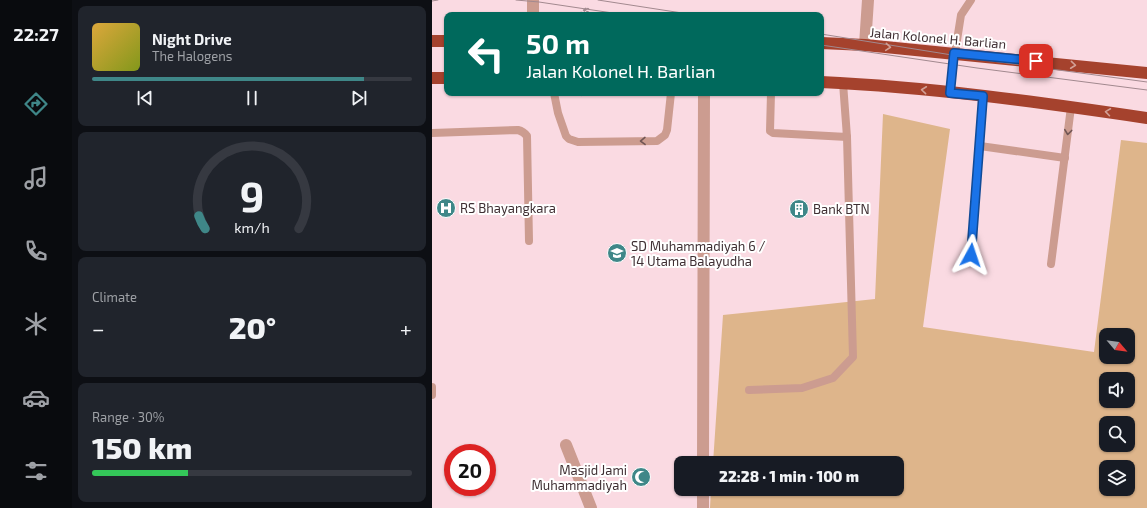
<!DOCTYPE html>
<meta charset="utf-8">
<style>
:root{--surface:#171b24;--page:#20242c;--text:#f1f3f6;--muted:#9ea1a6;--line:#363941;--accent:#3f8788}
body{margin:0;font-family:"Exo 2",sans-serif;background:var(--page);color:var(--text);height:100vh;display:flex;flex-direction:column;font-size:15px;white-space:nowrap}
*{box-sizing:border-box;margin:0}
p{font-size:13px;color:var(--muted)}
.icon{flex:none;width:22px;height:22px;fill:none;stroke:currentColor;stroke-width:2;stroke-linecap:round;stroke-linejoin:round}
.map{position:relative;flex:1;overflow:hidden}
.sheet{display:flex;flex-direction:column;gap:6px;padding:6px;background:#0d0f14;width:360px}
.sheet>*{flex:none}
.hud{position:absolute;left:12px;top:12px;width:380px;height:84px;border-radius:8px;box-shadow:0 1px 3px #0004;background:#00695c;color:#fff;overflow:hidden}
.needle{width:26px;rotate:119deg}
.tools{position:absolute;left:667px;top:328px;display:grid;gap:8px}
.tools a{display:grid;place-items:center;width:36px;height:36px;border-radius:8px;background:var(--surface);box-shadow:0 1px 3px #0004;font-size:20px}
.speed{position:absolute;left:12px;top:444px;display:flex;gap:8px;font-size:20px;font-weight:700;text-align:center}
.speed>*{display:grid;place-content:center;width:52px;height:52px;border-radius:50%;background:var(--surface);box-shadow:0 1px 3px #0004;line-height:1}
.speed .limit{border:6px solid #d22;background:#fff;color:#111}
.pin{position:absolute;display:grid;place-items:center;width:34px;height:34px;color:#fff;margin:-17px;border-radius:8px;box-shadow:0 2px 6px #0006}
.me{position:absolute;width:44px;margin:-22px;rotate:5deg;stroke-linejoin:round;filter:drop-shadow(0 0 3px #0008)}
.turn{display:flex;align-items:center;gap:14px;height:84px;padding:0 16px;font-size:18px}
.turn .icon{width:52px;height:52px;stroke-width:2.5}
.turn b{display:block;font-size:28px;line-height:34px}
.big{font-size:30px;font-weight:800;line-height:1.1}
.sheet .tile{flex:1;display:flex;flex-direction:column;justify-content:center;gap:6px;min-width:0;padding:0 14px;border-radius:8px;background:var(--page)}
.sheet .dial{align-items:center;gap:0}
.dial svg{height:104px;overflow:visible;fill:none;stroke:var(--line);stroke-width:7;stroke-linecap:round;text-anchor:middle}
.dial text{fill:var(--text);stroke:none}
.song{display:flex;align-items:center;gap:12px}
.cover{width:48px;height:48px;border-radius:6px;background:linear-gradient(135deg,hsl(40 70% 55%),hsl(70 70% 35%))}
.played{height:4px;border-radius:2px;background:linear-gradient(90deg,var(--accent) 85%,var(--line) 85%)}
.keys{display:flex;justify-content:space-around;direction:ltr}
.heat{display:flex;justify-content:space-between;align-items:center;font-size:22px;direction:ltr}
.charge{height:6px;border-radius:3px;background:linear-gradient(90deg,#34c759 30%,var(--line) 0)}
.trip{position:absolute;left:242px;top:456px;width:230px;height:40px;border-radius:8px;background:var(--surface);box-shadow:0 1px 3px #0004;font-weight:800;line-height:40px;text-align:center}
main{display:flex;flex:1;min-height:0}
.tabs{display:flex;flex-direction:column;width:72px;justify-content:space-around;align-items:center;background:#090b0e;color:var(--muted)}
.tabs .icon{width:28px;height:28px}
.tabs .on{color:var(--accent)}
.tabs b{font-size:18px;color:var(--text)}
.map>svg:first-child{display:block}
.green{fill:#deb58b;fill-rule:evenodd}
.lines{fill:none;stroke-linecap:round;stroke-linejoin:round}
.path{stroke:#a38b91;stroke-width:2.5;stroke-dasharray:4 2;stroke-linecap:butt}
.lane{stroke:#cc9c90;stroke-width:8}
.street{stroke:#cc9c90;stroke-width:12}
.highway{stroke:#a5422d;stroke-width:12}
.tram{stroke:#a2898f;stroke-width:1}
.oneway{stroke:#d2a096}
.oneway2{stroke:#705554}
.route-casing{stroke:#114b97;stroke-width:10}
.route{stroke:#1a73e8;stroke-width:7}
.labels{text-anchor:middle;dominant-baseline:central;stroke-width:4;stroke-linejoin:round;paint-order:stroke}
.street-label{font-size:13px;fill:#3f2f33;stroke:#fff}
.poi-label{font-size:13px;fill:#3f2f33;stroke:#fff;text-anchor:start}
</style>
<main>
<nav class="tabs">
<b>22:27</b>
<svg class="icon on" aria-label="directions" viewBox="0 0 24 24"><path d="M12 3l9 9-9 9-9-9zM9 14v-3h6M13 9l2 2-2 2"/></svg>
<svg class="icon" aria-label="music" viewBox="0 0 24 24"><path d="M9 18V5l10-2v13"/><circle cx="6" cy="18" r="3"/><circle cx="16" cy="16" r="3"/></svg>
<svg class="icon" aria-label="phone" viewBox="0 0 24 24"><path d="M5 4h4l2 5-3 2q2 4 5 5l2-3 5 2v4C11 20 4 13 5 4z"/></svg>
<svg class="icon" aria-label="climate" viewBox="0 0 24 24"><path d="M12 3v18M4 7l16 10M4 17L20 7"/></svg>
<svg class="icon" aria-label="car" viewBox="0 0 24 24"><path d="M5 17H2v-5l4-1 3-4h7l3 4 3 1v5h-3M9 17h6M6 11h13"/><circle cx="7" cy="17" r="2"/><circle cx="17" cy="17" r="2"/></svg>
<svg class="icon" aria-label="filters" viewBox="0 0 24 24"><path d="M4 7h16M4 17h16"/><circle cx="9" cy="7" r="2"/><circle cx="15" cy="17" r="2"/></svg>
</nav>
<section class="sheet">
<div class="tile">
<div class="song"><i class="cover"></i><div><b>Night Drive</b><p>The Halogens</p></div></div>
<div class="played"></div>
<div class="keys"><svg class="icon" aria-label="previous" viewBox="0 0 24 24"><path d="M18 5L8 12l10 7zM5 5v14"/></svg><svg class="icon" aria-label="pause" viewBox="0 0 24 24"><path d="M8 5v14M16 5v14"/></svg><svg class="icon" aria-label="next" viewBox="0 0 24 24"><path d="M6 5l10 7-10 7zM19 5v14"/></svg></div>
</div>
<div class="tile dial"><svg viewBox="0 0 100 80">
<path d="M14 69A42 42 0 1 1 86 69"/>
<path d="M14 69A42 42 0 0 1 9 59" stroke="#3f8788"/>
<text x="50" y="56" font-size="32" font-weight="700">9</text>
<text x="50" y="72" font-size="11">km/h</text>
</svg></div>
<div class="tile"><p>Climate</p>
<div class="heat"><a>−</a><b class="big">20°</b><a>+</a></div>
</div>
<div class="tile"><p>Range · 30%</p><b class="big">150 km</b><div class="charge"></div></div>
</section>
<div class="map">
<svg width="715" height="508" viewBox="0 0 715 508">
<rect width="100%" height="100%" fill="#fadae2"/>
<path class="green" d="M451,114L518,129L491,327L662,352L689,140L715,143V508H278L279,489H465V463H281L291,315L443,299ZM674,335H696V357H674ZM674,379H696V401H674ZM674,423H696V445H674ZM674,467H696V489H674Z"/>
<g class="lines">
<g class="path">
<path d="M147,15L156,7"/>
<path d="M155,15L156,8"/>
<path d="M147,93L152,96V93"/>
</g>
<g class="lane">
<path d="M122,93L126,113L134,136L137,139L146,142L225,141L233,135L235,130L239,93"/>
<path d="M339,93L338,131L341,133L415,137L411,83"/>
<path d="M518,93L523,53L529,15L539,0"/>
<path d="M0,133L86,130C90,131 92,132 95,136L97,241"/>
<path d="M548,146L633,158"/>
<path d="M539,255L551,96"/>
<path d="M619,264L639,107"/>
<path d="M0,387V395"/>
<path d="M317,390L370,388L401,378L421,357L415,137"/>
</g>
<g class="street">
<path d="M101,15V0"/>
<path d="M433,45L436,0"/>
<path d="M134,445L159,508"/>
<path d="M271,463L272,93"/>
<path d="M271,508V489"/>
</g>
<g class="highway">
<path d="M0,41H15"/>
<path d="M389,43L433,45L715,73"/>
<path d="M0,78H15"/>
<path d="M389,82C498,87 607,102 715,118"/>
</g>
<g class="tram">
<path d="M84,0L107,2L194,15"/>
<path d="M166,0L263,15"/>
<path d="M0,1L6,0"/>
<path d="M389,34L545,59L715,82"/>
<path d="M389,45L545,68L715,90"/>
</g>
</g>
<defs><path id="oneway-chevron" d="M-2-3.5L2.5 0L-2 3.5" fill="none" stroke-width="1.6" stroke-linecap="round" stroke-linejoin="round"/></defs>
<g class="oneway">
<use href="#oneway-chevron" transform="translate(456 47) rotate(5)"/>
<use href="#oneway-chevron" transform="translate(641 65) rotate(6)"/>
<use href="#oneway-chevron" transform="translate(492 90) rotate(-174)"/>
<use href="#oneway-chevron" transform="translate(676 112) rotate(-172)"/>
</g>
<g class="oneway2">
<use href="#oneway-chevron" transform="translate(636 132) rotate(97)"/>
<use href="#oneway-chevron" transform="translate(211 141) rotate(179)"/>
</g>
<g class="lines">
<defs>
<path id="route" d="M539,255L551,96L518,93L522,53L604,61"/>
</defs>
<use href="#route" class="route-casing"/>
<use href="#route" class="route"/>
</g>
<defs>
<symbol id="hospital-disc" viewBox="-11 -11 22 22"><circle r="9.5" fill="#3f8788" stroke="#fff"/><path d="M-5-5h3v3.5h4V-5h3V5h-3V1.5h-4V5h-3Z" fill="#fff"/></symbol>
<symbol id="building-disc" viewBox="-11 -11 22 22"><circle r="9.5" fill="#3f8788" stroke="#fff"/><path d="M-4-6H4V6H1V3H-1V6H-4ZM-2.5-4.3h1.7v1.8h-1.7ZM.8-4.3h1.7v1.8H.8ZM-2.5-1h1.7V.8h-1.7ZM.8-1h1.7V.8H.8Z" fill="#fff"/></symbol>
<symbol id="school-disc" viewBox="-11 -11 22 22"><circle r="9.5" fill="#3f8788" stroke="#fff"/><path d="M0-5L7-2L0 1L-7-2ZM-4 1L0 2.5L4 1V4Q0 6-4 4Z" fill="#fff"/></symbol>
<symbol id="mosque-disc" viewBox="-11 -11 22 22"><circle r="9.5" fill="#3f8788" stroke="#fff"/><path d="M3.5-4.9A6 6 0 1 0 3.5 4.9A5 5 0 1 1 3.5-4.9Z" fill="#fff"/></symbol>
</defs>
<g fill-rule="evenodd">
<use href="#hospital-disc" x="3" y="197" width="22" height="22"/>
<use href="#building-disc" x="356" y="198" width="22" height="22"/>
<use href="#school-disc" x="174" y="242" width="22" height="22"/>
<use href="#mosque-disc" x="198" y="466" width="22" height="22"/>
</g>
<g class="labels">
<g class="street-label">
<text transform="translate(506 38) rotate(5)">Jalan Kolonel H. Barlian</text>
</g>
<g class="poi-label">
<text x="28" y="208">RS Bhayangkara</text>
<text x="381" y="209">Bank BTN</text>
<text x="199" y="246">SD Muhammadiyah 6 /<tspan x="199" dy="15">14 Utama Balayudha</tspan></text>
<text x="195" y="470" text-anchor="end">Masjid Jami<tspan x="195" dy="15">Muhammadiyah</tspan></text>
</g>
</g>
</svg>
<div class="tools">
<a><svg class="needle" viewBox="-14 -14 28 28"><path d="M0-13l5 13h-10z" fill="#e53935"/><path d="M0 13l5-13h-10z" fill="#9ea1a6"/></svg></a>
<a><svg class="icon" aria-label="sound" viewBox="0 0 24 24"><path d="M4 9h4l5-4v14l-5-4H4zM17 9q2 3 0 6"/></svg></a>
<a><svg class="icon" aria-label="search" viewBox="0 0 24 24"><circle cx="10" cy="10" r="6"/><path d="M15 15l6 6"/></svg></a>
<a><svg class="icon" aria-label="layers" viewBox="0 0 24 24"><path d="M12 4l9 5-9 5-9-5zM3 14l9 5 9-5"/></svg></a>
</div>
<div class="speed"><div class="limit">20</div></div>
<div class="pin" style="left:604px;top:61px;background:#d93025"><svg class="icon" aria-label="arrive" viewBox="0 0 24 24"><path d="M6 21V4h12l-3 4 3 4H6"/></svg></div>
<svg class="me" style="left:539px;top:255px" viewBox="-20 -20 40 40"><path d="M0-17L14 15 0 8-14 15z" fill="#1a73e8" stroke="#fff" stroke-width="4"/></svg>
<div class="trip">22:28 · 1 min · 100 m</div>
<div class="hud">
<div class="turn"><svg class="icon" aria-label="left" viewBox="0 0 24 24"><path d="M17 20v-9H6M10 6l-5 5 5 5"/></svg><div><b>50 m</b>Jalan Kolonel H. Barlian</div></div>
</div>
</div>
</main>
